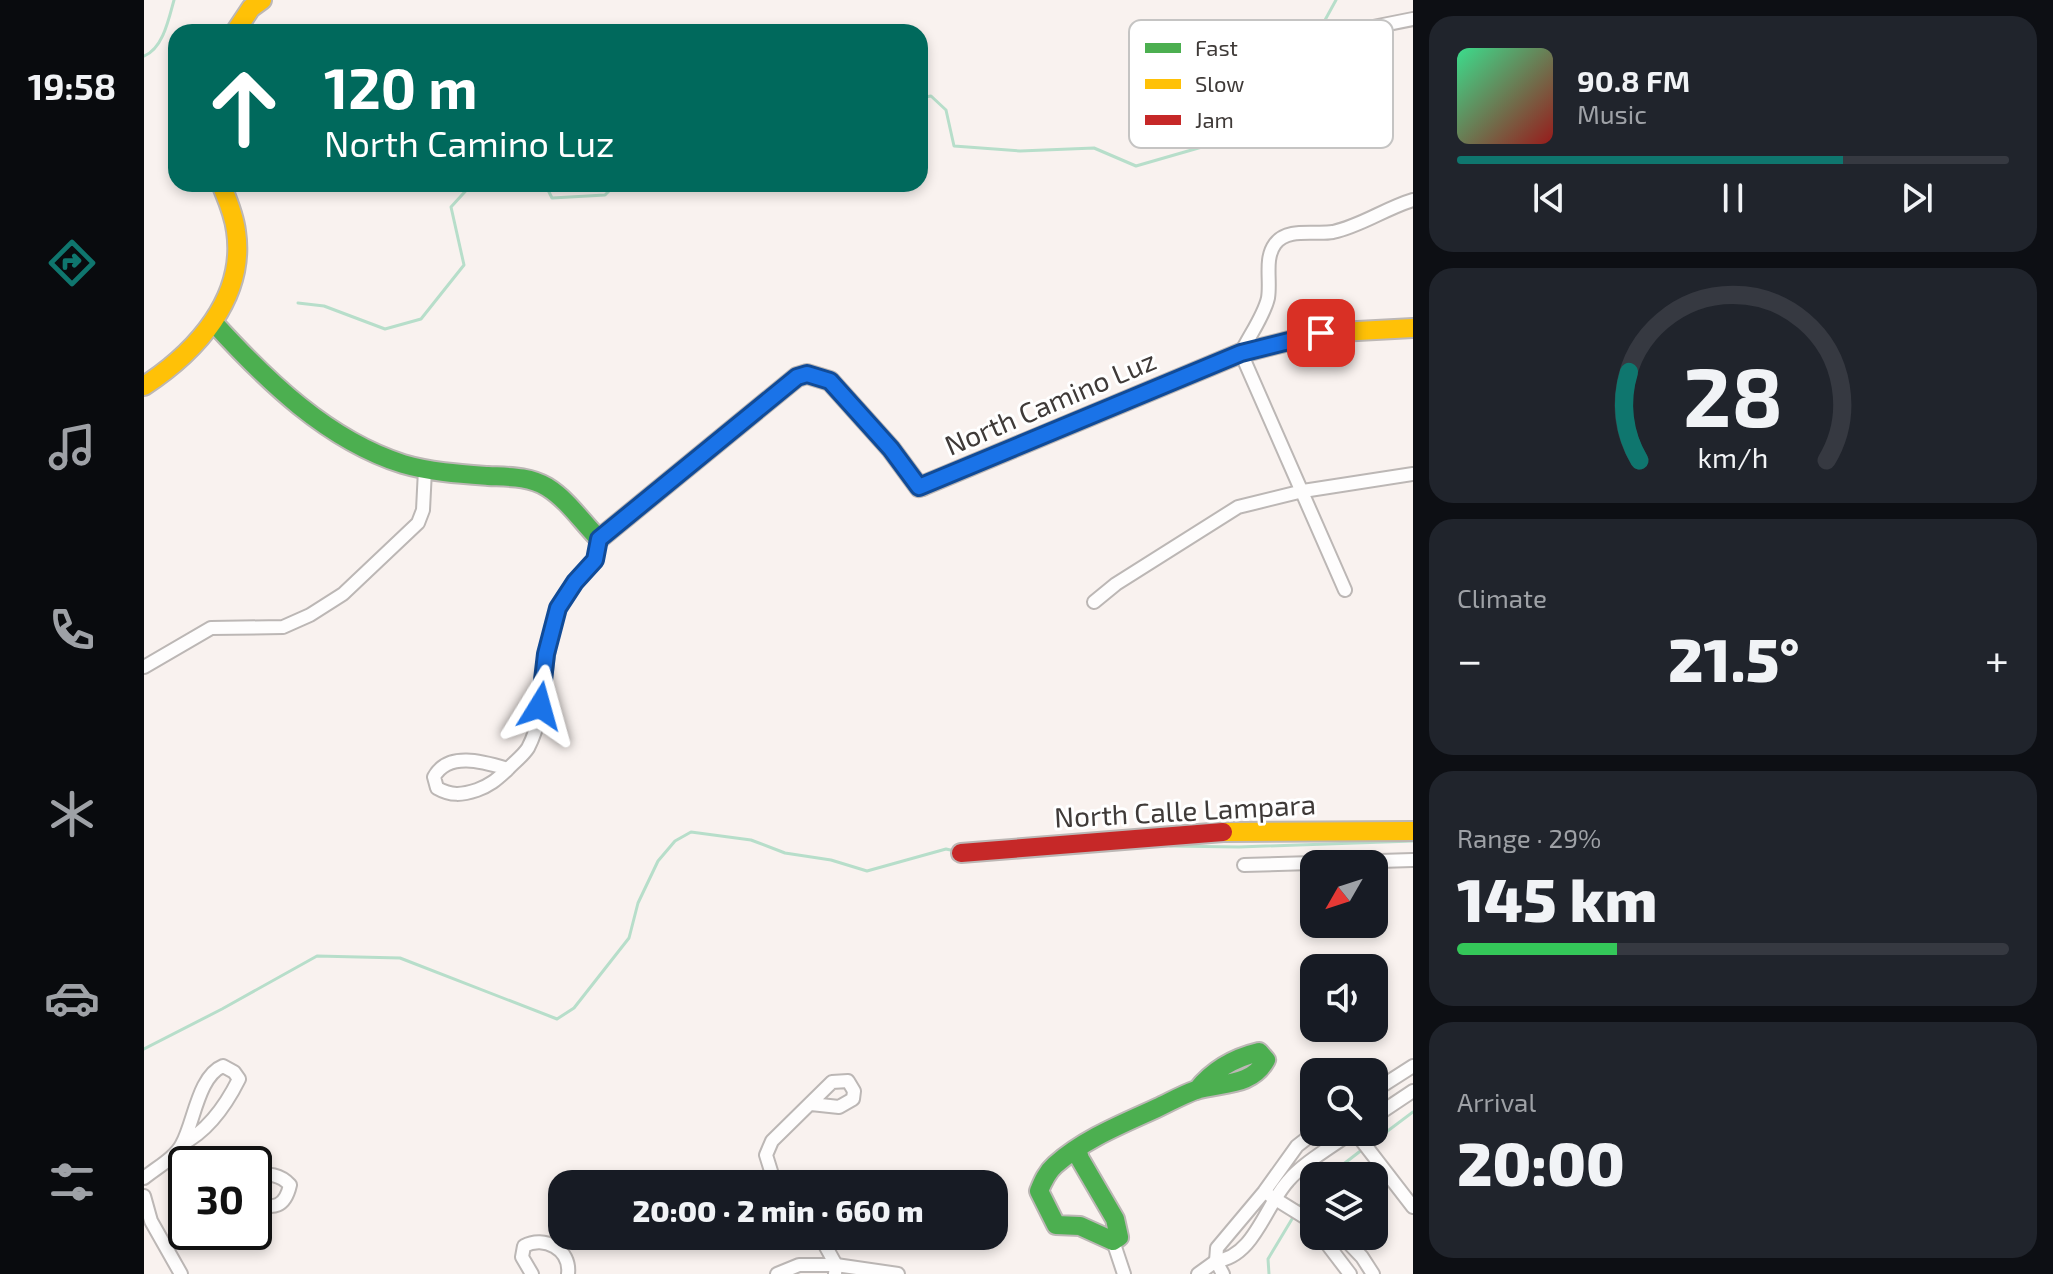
<!DOCTYPE html>
<meta charset="utf-8">
<style>
:root{--surface:#171b24;--page:#20242c;--text:#f1f3f6;--muted:#9ea1a6;--line:#363941;--accent:#0f766e}
body{margin:0;font-family:"Exo 2",sans-serif;background:var(--page);color:var(--text);height:100vh;display:flex;flex-direction:column;font-size:30px;white-space:nowrap}
*{box-sizing:border-box;margin:0}
p{font-size:26px;color:var(--muted)}
.icon{flex:none;width:44px;height:44px;fill:none;stroke:currentColor;stroke-width:2;stroke-linecap:round;stroke-linejoin:round}
.map{position:relative;flex:1;overflow:hidden}
.details{display:flex;flex-direction:column;gap:16px;padding:16px;background:#0d0f14;width:640px}
.details>*{flex:none}
.banner{position:absolute;left:24px;top:24px;width:760px;height:168px;border-radius:24px;box-shadow:0 4px 12px #0003;background:#00695c;color:#fff;overflow:hidden}
.needle{width:52px;rotate:231deg}
.buttons{position:absolute;left:1156px;top:850px;display:grid;gap:16px}
.buttons a{display:grid;place-items:center;width:88px;height:88px;border-radius:16px;background:var(--surface);box-shadow:0 4px 12px #0003;font-size:40px}
.speed{position:absolute;left:24px;top:1146px;display:flex;gap:16px;font-size:40px;font-weight:700;text-align:center}
.speed>*{display:grid;place-content:center;width:104px;height:104px;border-radius:50%;background:var(--surface);box-shadow:0 4px 12px #0003;line-height:1}
.speed .limit{border:4px solid #111;border-radius:12px;background:#fff;color:#111}
.pin{position:absolute;display:grid;place-items:center;width:68px;height:68px;color:#fff;margin:-34px;border-radius:16px;box-shadow:0 4px 12px #0006}
.me{position:absolute;width:88px;margin:-44px;rotate:8deg;stroke-linejoin:round;filter:drop-shadow(0 0 6px #0008)}
.turn{display:flex;align-items:center;gap:28px;height:168px;padding:0 24px;font-size:36px}
.turn .icon{width:104px;height:104px;stroke-width:2.5}
.turn b{display:block;font-size:56px;line-height:68px}
.big{font-size:60px;font-weight:800;line-height:1.1}
.details .card{flex:1;display:flex;flex-direction:column;justify-content:center;gap:12px;min-width:0;padding:0 28px;border-radius:24px;background:var(--page)}
.details .dial{align-items:center;gap:0}
.dial svg{height:208px;overflow:visible;fill:none;stroke:var(--line);stroke-width:7;stroke-linecap:round;text-anchor:middle}
.dial text{fill:var(--text);stroke:none}
.song{display:flex;align-items:center;gap:24px}
.cover{width:96px;height:96px;border-radius:12px;background:linear-gradient(135deg,hsl(150 70% 55%),hsl(0 70% 35%))}
.played{height:8px;border-radius:4px;background:linear-gradient(90deg,var(--accent) 70%,var(--line) 70%)}
.keys{display:flex;justify-content:space-around;direction:ltr}
.heat{display:flex;justify-content:space-between;align-items:center;font-size:44px;direction:ltr}
.charge{height:12px;border-radius:6px;background:linear-gradient(90deg,#34c759 29%,var(--line) 0)}
.trip{position:absolute;left:404px;top:1170px;width:460px;height:80px;border-radius:24px;background:var(--surface);box-shadow:0 4px 12px #0003;font-weight:800;line-height:80px;text-align:center}
main{display:flex;flex:1;min-height:0}
.dock{display:flex;flex-direction:column;width:144px;justify-content:space-around;align-items:center;background:#090b0e;color:var(--muted)}
.dock .icon{width:56px;height:56px}
.dock .current{color:var(--accent)}
.dock b{font-size:36px;color:var(--text)}
.map>svg:first-child{display:block}
.lines{fill:none;stroke-linecap:round;stroke-linejoin:round}
.stream{stroke:#b7deca;stroke-width:3}
.street-casing{stroke:#bcb7b5;stroke-width:16}
.fast-casing{stroke:#bcb7b5;stroke-width:22}
.slow-casing{stroke:#bcb7b5;stroke-width:22}
.jam-casing{stroke:#bcb7b5;stroke-width:22}
.street{stroke:#fefdfd;stroke-width:12}
.fast{stroke:#4caf50;stroke-width:18}
.slow{stroke:#ffc107;stroke-width:18}
.jam{stroke:#c62828;stroke-width:18}
.route-casing{stroke:#114b97;stroke-width:20}
.route{stroke:#1a73e8;stroke-width:14}
.labels{text-anchor:middle;dominant-baseline:central;stroke-width:6;stroke-linejoin:round;paint-order:stroke}
.street-label{font-size:28px;fill:#3f3a38;stroke:#fff}
.key{fill:#fff;stroke:#c5c4c3;stroke-width:2}
.key-label{font-size:22px;fill:#3f3a38}
</style>
<main>
<nav class="dock">
<b>19:58</b>
<svg class="icon current" aria-label="directions" viewBox="0 0 24 24"><path d="M12 3l9 9-9 9-9-9zM9 14v-3h6M13 9l2 2-2 2"/></svg>
<svg class="icon" aria-label="music" viewBox="0 0 24 24"><path d="M9 18V5l10-2v13"/><circle cx="6" cy="18" r="3"/><circle cx="16" cy="16" r="3"/></svg>
<svg class="icon" aria-label="phone" viewBox="0 0 24 24"><path d="M5 4h4l2 5-3 2q2 4 5 5l2-3 5 2v4C11 20 4 13 5 4z"/></svg>
<svg class="icon" aria-label="climate" viewBox="0 0 24 24"><path d="M12 3v18M4 7l16 10M4 17L20 7"/></svg>
<svg class="icon" aria-label="car" viewBox="0 0 24 24"><path d="M5 17H2v-5l4-1 3-4h7l3 4 3 1v5h-3M9 17h6M6 11h13"/><circle cx="7" cy="17" r="2"/><circle cx="17" cy="17" r="2"/></svg>
<svg class="icon" aria-label="filters" viewBox="0 0 24 24"><path d="M4 7h16M4 17h16"/><circle cx="9" cy="7" r="2"/><circle cx="15" cy="17" r="2"/></svg>
</nav>
<div class="map">
<svg width="1269" height="1274" viewBox="0 0 1269 1274">
<rect width="100%" height="100%" fill="#f9f2ef"/>
<g class="lines">
<g class="stream">
<path d="M0,56C19,49 25,18 30,0"/>
<path d="M776,98L787,96L802,110L810,146L876,151L950,148L992,166L1110,132L1158,62L1192,0"/>
<path d="M401,184L408,198L461,195L472,184"/>
<path d="M154,303L180,306L241,329L277,319L320,265L307,207L328,184"/>
<path d="M1026,846L1095,847L1269,841"/>
<path d="M0,1049L78,1009L173,956L256,958L413,1019L430,1008L485,938L494,903L514,861L531,841L547,832L607,840L641,853L687,860L723,871L802,849L811,851"/>
<path d="M1225,1145L1269,1112"/>
<path d="M1184,1176L1219,1149"/>
<path d="M1155,1207L1170,1186"/>
<path d="M1125,1274L1124,1259L1151,1214"/>
</g>
<defs>
<g id="street">
<path d="M1194,34L1269,19"/>
<path d="M1201,590L1097,353C1105,336 1120,316 1124,298C1127,280 1120,259 1131,244C1143,227 1171,235 1189,232C1217,226 1242,208 1269,200"/>
<path d="M950,602L972,584L1094,507L1159,491L1269,474"/>
<path d="M0,667L67,628L139,627L166,615L199,594L274,523L279,510L281,470"/>
<path d="M364,769C340,762 304,751 290,777L293,788C307,796 318,795 333,790C347,785 353,779 363,770C370,762 378,757 384,748C405,708 398,654 414,611C421,591 438,579 449,562C453,556 454,546 455,539"/>
<path d="M1100,865L1269,860"/>
<path d="M1230,1091L1269,1066"/>
<path d="M1230,1117L1269,1091"/>
<path d="M1171,1132L1153,1146L1120,1192L1073,1248L1072,1261C1110,1257 1121,1206 1144,1181C1159,1163 1189,1146 1208,1132"/>
<path d="M1211,1132L1269,1207"/>
<path d="M32,1153L54,1164"/>
<path d="M110,1174C125,1174 136,1174 146,1185C141,1207 130,1210 110,1202"/>
<path d="M0,1178C12,1168 31,1158 38,1144C50,1123 54,1076 79,1066L90,1072L95,1079C82,1105 64,1131 38,1144"/>
<path d="M631,1184L622,1155L628,1141L688,1082L704,1081L710,1091L709,1099L695,1107L667,1104"/>
<path d="M1125,1195L1170,1223"/>
<path d="M0,1196L7,1221L37,1274"/>
<path d="M676,1236L692,1265L691,1274"/>
<path d="M1177,1236L1206,1274"/>
<path d="M1198,1236L1218,1257L1229,1274"/>
<path d="M969,1241L980,1274"/>
<path d="M388,1274L378,1257L380,1246C400,1235 427,1249 424,1274"/>
<path d="M633,1274L655,1265H692L754,1274"/>
<path d="M1054,1274L1072,1261L1079,1274"/>
</g>
<g id="fast">
<path d="M70,323C122,380 183,440 259,464C286,472 316,474 344,476C364,477 385,476 403,487C424,500 438,522 455,539L653,377L663,374L686,381L747,449L775,487L778,486"/>
<path d="M933,1149L936,1159L971,1219L975,1237L969,1241L936,1226L912,1225L895,1191C899,1181 903,1172 911,1165C940,1139 978,1124 1013,1108C1026,1102 1038,1095 1052,1090C1078,1082 1107,1087 1122,1060L1115,1052C1090,1058 1069,1070 1053,1090"/>
</g>
<g id="slow">
<path d="M91,32L107,8L118,0"/>
<path d="M0,386C52,352 102,298 92,231C90,214 83,199 77,184"/>
<path d="M778,486L1097,353L1177,333L1269,328"/>
<path d="M1079,832L1269,831"/>
</g>
<path id="jam" d="M817,853L1079,832"/>
</defs>
<use href="#street" class="street-casing"/>
<use href="#fast" class="fast-casing"/>
<use href="#slow" class="slow-casing"/>
<use href="#jam" class="jam-casing"/>
<use href="#street" class="street"/>
<use href="#fast" class="fast"/>
<use href="#slow" class="slow"/>
<use href="#jam" class="jam"/>
</g>
<g class="lines">
<defs>
<path id="route" d="M396,706L402,654L414,608L431,582L451,560L455,539L653,377L663,374L686,381L747,449L775,487L1097,353L1177,333"/>
</defs>
<use href="#route" class="route-casing"/>
<use href="#route" class="route"/>
</g>
<g class="labels">
<g class="street-label">
<text transform="translate(906 402) rotate(-23)">North Camino Luz</text>
<text transform="translate(1041 810) rotate(-3)">North Calle Lampara</text>
</g>
</g>
<rect x="985" y="20" width="264" height="128" rx="12" class="key"/>
<rect x="1001" y="43" width="36" height="10" fill="#4caf50"/>
<rect x="1001" y="79" width="36" height="10" fill="#ffc107"/>
<rect x="1001" y="115" width="36" height="10" fill="#c62828"/>
<g class="key-label">
<text x="1051" y="56">Fast</text>
<text x="1051" y="92">Slow</text>
<text x="1051" y="128">Jam</text>
</g>
</svg>
<div class="buttons">
<a><svg class="needle" viewBox="-14 -14 28 28"><path d="M0-13l5 13h-10z" fill="#e53935"/><path d="M0 13l5-13h-10z" fill="#9ea1a6"/></svg></a>
<a><svg class="icon" aria-label="sound" viewBox="0 0 24 24"><path d="M4 9h4l5-4v14l-5-4H4zM17 9q2 3 0 6"/></svg></a>
<a><svg class="icon" aria-label="search" viewBox="0 0 24 24"><circle cx="10" cy="10" r="6"/><path d="M15 15l6 6"/></svg></a>
<a><svg class="icon" aria-label="layers" viewBox="0 0 24 24"><path d="M12 4l9 5-9 5-9-5zM3 14l9 5 9-5"/></svg></a>
</div>
<div class="speed"><div class="limit">30</div></div>
<div class="pin" style="left:1177px;top:333px;background:#d93025"><svg class="icon" aria-label="arrive" viewBox="0 0 24 24"><path d="M6 21V4h12l-3 4 3 4H6"/></svg></div>
<svg class="me" style="left:396px;top:706px" viewBox="-20 -20 40 40"><path d="M0-17L14 15 0 8-14 15z" fill="#1a73e8" stroke="#fff" stroke-width="4"/></svg>
<div class="trip">20:00 · 2 min · 660 m</div>
<div class="banner">
<div class="turn"><svg class="icon" aria-label="ahead" viewBox="0 0 24 24"><path d="M12 20V5M6 11l6-6 6 6"/></svg><div><b>120 m</b>North Camino Luz</div></div>
</div>
</div>
<section class="details">
<div class="card">
<div class="song"><i class="cover"></i><div><b>90.8 FM</b><p>Music</p></div></div>
<div class="played"></div>
<div class="keys"><svg class="icon" aria-label="previous" viewBox="0 0 24 24"><path d="M18 5L8 12l10 7zM5 5v14"/></svg><svg class="icon" aria-label="pause" viewBox="0 0 24 24"><path d="M8 5v14M16 5v14"/></svg><svg class="icon" aria-label="next" viewBox="0 0 24 24"><path d="M6 5l10 7-10 7zM19 5v14"/></svg></div>
</div>
<div class="card dial"><svg viewBox="0 0 100 80">
<path d="M14 69A42 42 0 1 1 86 69"/>
<path d="M14 69A42 42 0 0 1 10 35" stroke="#0f766e"/>
<text x="50" y="56" font-size="32" font-weight="700">28</text>
<text x="50" y="72" font-size="11">km/h</text>
</svg></div>
<div class="card"><p>Climate</p>
<div class="heat"><a>−</a><b class="big">21.5°</b><a>+</a></div>
</div>
<div class="card"><p>Range · 29%</p><b class="big">145 km</b><div class="charge"></div></div>
<div class="card"><p>Arrival</p><b class="big">20:00</b></div>
</section>
</main>
